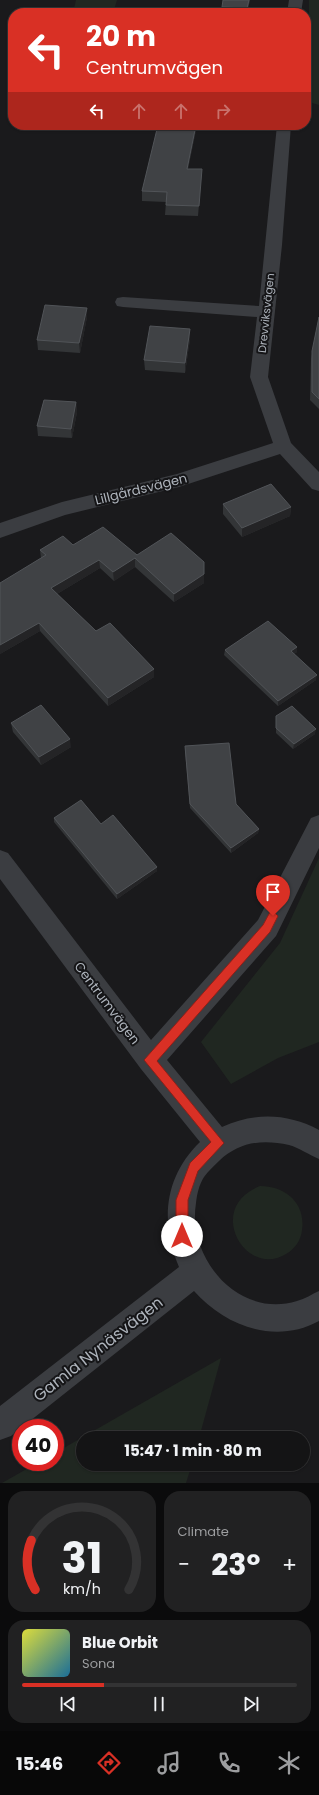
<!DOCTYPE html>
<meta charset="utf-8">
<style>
:root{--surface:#141415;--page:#212122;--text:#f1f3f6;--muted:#9d9ea0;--line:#333334;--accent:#d93025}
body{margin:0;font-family:Poppins,sans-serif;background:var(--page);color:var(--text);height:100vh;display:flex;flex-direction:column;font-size:15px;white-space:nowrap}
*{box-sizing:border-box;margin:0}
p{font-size:13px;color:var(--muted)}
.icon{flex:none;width:22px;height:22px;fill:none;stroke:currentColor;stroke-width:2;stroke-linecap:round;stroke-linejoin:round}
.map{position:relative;height:1483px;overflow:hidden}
.sheet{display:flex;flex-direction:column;gap:8px;padding:8px;background:#0b0b0c;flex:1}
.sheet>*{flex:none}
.hud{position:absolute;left:8px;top:8px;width:303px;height:122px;border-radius:16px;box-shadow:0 1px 3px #0004,0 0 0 1px var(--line);background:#d93025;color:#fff;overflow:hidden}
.speed{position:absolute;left:12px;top:1419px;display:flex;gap:8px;font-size:20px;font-weight:700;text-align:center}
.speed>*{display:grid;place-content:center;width:52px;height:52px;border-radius:50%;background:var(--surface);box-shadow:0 1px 3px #0004,0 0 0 1px var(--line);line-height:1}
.speed .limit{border:6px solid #d22;background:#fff;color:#111}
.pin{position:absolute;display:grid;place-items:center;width:34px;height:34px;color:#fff;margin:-41px -17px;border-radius:50% 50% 50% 0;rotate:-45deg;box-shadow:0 0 4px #0007}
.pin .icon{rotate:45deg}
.me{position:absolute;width:44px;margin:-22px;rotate:0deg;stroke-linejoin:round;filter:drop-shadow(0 0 3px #0008)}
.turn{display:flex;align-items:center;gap:14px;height:84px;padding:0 12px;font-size:18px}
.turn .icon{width:52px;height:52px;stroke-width:2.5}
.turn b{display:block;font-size:28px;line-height:34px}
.lanes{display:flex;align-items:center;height:38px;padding:0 12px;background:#0003;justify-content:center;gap:20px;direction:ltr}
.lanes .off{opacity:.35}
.big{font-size:30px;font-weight:700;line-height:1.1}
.sheet .tile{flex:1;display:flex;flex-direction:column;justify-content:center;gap:6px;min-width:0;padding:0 14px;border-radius:16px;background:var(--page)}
.sheet .dial{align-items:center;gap:0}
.dial svg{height:104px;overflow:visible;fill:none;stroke:var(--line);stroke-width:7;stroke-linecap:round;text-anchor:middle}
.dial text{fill:var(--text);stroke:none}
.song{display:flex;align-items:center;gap:12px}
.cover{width:48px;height:48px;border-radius:6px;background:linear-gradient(135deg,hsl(60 70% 55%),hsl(200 70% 35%))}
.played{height:4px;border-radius:2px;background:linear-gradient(90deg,var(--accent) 30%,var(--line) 30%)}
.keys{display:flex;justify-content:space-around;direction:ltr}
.heat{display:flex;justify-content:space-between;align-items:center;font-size:22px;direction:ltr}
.sheet .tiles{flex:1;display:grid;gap:8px;grid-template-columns:1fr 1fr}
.tile:last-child{grid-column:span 2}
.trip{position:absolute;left:76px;top:1431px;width:234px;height:40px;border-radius:20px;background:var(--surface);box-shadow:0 1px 3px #0004,0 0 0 1px var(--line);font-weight:700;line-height:40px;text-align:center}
.menu{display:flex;height:64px;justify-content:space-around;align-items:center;background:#080808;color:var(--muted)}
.menu .icon{width:28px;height:28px}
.menu .selected{color:var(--accent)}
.menu b{font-size:18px;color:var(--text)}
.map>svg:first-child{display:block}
.green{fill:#202721}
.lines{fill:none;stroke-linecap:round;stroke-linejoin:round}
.minor{fill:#3b3d41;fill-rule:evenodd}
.wall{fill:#333537}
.shaded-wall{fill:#242426}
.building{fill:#404245;stroke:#515458}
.route{fill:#d93025;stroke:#8d1f18}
.labels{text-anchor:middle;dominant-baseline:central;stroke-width:4;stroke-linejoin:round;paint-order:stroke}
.far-street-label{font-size:11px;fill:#adb3bb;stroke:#151517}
.street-label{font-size:13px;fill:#adb3bb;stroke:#151517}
.near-street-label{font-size:16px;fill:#adb3bb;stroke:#151517}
</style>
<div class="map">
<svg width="319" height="1483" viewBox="0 0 319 1483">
<rect width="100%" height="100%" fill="#1a1a1c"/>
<g class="green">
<path d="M76,0H117L113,13H73Z"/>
<path d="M309,0H319V105L309,102Z"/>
<path d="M319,858V1042L278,1058L231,1084L201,1042L280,943Z"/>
<path d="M260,1186C285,1186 306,1203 302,1230C301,1240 295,1249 286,1254C246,1279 204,1208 260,1186Z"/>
<path d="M221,1358L199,1438H83V1464H192L186,1483H2L39,1462H55V1453Z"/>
</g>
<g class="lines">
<g class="minor">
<path d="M289,0H303L301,13H287Z"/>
<path d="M277,125H291L282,245L268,377L291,443L319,472V491L312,489L280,454L179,487L65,515L0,538V523L62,502L177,474L273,443L250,377L257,317L123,307L117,306L115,302L117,298L123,297L259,306Z"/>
<path d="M319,815V848L276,936L167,1060L222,1127C254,1112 288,1113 319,1130V1159C309,1155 300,1148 289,1145C262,1139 239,1142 219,1161C214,1166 208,1171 204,1177C199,1185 197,1194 196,1203C187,1258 238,1319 297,1301C305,1299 312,1294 319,1291V1321C275,1345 225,1326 194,1291L11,1436L0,1440V1406L179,1267C160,1222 164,1177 200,1142L141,1069L0,879V850L8,853L151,1040L258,920L311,818Z"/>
</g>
</g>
<g class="wall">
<path d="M250,0L247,13H221L222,7Z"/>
<path d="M197,125L188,169H202L198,216L165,215L166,202L142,201V191Z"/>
<path d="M87,317L80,353L38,350L37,340Z"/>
<path d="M319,317V409L310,400L311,359Z"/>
<path d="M190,339L185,373L145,370L144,360Z"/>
<path d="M76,402L77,412L72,438L38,436L37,426Z"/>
<path d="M223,504L291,507L290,516L242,537L223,514Z"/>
<path d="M73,545L137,555L204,583L174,602L135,567L114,581L100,568L57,594L96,631L154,677L108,706L40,631L0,654L41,558L40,550Z"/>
<path d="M297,647V652L294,654L316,680L278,706L224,655L225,650Z"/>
<path d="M276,716L315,734L293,749L276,733Z"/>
<path d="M11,723L71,747L41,765L13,732Z"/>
<path d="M185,746L236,804L259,829L258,833L231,853L190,808L185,751Z"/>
<path d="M54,818L157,867V871L117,899L54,822Z"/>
</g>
<g class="shaded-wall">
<path d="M196,125H197L186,178L187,169Z"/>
<path d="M87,308V317L80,353L79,343Z"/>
<path d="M190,329V339L185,373V363Z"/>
<path d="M76,402L77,412L72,438L71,429Z"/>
<path d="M291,507L290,516L242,537V528Z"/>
<path d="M135,558V567L114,581L113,572Z"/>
<path d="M99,560L100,568L52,597L51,588Z"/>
<path d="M204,574V583L174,602V594Z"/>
<path d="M39,623L40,631L0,654V645Z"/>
<path d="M297,647V652L290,656L291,651Z"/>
<path d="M154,669V677L108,706V698Z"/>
<path d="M317,675L316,680L278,706V701Z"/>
<path d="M316,729L315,734L293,749L294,744Z"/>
<path d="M70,739L71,747L41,765L39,757Z"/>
<path d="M259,829L258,833L231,853V848Z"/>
<path d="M157,867V871L117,899V894Z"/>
</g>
<g class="building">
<path d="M223,0H249L247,8L222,7Z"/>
<path d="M158,125H196L187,169H202L199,206L166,205L167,192L142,191Z"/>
<path d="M45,305L87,308L79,343L37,340Z"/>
<path d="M319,317V399L312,392V351Z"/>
<path d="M150,326L190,329L185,363L144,360Z"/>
<path d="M44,400L76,402L71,429L37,426Z"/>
<path d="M271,484L291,507L242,528L223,504Z"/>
<path d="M103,527L137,555L171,533L204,562V574L174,594L135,558L113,572L99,560L51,588L96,631L110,623L154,669L108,698L39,623L0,645V583L46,555L40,550L63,536L73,545Z"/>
<path d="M268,621L297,647L291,651L317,675L278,701L225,650Z"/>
<path d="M41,705L70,739L39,757L11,723Z"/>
<path d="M292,706L316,729L294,744L276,728V716Z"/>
<path d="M229,743L236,804L259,829L231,848L190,804L185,746Z"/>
<path d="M81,800L101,824L113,815L157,867L117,894L54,818Z"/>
</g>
<path class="route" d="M273,911L278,916L270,932L157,1061L224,1143L198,1171L188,1200V1236L186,1240L182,1242L178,1240L176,1236V1200L190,1163L211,1142L144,1060L263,925L270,912Z"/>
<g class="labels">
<g class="far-street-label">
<text transform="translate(266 313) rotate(-84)">Drevviksvägen</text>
</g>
<g class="street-label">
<text transform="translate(141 489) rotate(-14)">Lillgårdsvägen</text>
<text transform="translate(107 1003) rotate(53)">Centrumvägen</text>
</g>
<g class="near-street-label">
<text transform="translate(98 1349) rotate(-38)">Gamla Nynäsvägen</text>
</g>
</g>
</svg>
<div class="speed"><div class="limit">40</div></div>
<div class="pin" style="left:273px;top:916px;background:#d93025"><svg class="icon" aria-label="arrive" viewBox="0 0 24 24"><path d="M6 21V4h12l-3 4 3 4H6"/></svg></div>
<svg class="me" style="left:182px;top:1236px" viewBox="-20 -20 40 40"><circle r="19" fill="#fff"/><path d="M0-13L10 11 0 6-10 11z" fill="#d93025"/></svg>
<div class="trip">15:47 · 1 min · 80 m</div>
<div class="hud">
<div class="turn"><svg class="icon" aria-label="left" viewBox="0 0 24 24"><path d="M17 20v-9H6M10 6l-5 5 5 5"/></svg><div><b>20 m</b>Centrumvägen</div></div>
<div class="lanes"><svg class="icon" aria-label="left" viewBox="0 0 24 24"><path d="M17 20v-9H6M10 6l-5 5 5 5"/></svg><svg class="icon off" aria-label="ahead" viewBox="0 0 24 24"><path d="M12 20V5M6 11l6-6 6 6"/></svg><svg class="icon off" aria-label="ahead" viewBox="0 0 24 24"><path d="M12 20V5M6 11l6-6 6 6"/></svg><svg class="icon off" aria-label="right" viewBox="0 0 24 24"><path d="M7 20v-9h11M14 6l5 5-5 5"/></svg></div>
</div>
</div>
<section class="sheet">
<div class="tiles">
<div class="tile dial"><svg viewBox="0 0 100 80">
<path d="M14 69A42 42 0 1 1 86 69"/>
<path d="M14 69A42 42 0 0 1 11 31" stroke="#d93025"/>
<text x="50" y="56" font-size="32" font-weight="700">31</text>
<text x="50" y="72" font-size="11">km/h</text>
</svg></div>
<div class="tile"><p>Climate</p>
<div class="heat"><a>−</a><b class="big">23°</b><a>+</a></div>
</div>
<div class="tile">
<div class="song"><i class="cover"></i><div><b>Blue Orbit</b><p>Sona</p></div></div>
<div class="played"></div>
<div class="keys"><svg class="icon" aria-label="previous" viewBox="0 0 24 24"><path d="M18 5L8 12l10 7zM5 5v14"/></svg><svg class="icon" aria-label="pause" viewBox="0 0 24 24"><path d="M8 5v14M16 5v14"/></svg><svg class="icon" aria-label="next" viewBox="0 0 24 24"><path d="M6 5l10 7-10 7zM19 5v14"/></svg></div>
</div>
</div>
</section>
<nav class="menu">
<b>15:46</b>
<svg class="icon selected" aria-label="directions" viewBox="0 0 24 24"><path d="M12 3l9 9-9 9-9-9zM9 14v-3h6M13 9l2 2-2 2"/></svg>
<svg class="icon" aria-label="music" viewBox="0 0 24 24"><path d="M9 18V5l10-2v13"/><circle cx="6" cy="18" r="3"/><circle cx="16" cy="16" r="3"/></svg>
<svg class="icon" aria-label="phone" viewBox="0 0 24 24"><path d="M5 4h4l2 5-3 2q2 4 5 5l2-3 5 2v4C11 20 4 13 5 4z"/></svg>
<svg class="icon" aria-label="climate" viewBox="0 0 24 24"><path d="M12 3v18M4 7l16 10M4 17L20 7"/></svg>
</nav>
